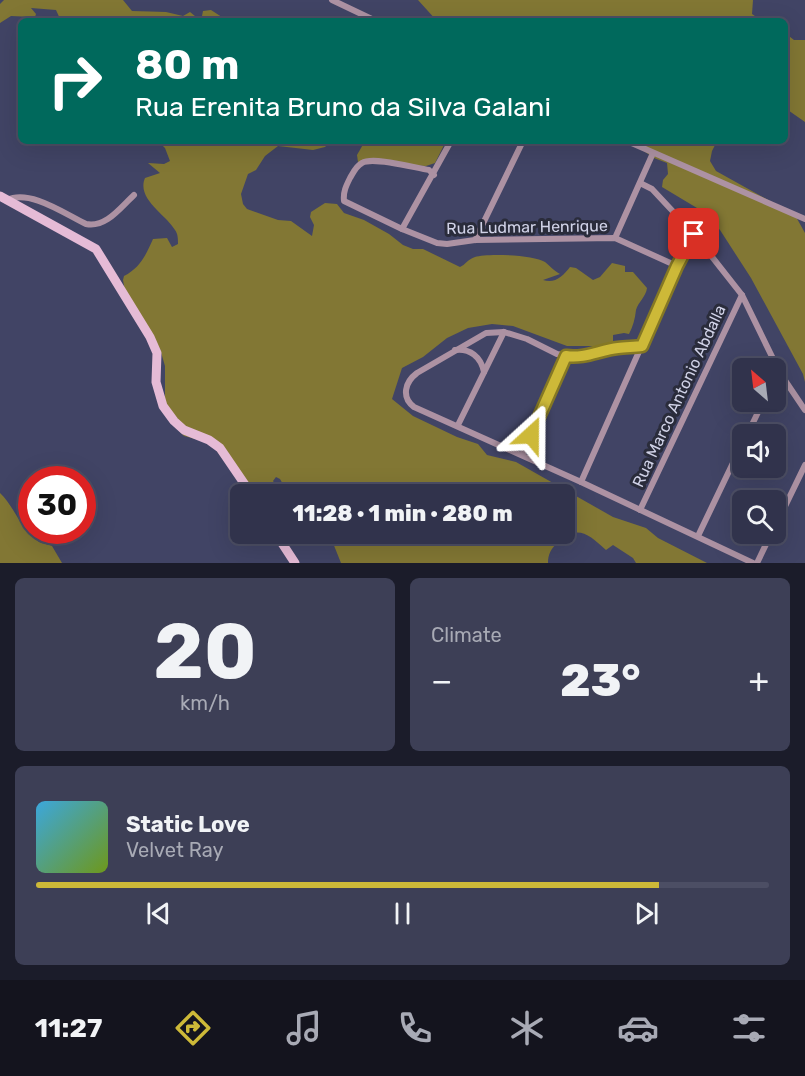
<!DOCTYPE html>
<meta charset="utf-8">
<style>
:root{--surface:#31334c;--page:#3d3f56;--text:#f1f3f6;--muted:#a8aab5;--line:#4c4e64;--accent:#cdb938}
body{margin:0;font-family:Rubik,sans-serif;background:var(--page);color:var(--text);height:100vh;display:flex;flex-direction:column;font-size:22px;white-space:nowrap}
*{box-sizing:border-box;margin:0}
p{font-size:20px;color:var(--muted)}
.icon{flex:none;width:33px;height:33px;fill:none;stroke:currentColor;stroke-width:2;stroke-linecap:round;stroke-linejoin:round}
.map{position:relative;height:563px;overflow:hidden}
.details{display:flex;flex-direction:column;gap:15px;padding:15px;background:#1b1c2a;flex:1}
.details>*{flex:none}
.hud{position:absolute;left:18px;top:18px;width:770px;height:126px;border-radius:9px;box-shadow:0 6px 24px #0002,0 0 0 2px var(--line);background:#00695c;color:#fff;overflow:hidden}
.needle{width:39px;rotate:332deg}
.controls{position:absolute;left:732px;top:358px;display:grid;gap:12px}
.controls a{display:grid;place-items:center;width:54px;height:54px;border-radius:9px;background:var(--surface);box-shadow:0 6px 24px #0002,0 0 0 2px var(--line);font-size:30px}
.speed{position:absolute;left:18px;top:466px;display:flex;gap:12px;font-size:30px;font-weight:700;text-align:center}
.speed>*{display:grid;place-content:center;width:78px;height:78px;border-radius:50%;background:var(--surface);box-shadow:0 6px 24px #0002,0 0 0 2px var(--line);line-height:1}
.speed .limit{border:9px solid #d22;background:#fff;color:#111}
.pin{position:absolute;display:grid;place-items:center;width:51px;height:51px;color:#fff;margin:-26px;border-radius:12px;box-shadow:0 3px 9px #0006}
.me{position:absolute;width:66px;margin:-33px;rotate:24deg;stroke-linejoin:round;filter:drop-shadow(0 0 4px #0008)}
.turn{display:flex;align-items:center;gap:21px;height:126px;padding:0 18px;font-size:27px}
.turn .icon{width:78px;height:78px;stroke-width:2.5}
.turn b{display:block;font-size:42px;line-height:51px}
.big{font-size:45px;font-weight:800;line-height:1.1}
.details .card{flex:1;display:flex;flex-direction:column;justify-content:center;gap:9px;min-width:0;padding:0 21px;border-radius:9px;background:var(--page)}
.details .dial{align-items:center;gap:0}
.dial b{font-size:78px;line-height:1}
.song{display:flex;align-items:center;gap:18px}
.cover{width:72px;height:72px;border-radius:9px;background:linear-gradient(135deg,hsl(200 70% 55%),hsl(80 70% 35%))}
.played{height:6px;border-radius:3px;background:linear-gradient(90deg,var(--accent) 85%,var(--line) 85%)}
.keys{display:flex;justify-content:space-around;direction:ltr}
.heat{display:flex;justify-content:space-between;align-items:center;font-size:33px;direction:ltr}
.details .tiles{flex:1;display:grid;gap:15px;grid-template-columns:1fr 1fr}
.card:last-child{grid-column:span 2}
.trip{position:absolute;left:230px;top:484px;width:345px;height:60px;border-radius:9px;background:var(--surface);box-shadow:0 6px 24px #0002,0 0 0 2px var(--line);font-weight:800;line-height:60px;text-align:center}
.dock{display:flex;height:96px;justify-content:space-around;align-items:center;background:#14141e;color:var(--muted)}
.dock .icon{width:42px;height:42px}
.dock .current{color:var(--accent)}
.dock b{font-size:27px;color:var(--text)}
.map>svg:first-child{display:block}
.forest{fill:#827734}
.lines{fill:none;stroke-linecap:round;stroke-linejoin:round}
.street{stroke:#ad92a3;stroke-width:6}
.secondary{stroke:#e5bbd6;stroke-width:9}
.route-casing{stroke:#857824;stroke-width:15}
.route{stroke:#cdb938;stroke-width:10}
.labels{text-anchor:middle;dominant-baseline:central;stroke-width:6;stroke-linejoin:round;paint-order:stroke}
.street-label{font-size:16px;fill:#d0d2e7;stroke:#2a2c3b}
</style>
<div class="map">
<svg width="805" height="563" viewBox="0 0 805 563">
<rect width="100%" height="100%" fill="#414465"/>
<g class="forest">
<path d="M4,0H123L132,11L166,12L183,16L190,12L201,21L203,11L211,10L228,21H61L56,10L31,8L36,14L35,17L11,16L0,23V4Z"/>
<path d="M418,0H753L752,14L762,21H437Z"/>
<path d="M785,33L794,40H805V122L785,108Z"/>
<path d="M158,141H325L327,145L325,147L313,150L278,146L265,156L256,170L248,174L241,194L243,204L247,209L278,220L291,221L312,236L314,225L310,217L311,212L325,203L337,204L344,213L364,220L389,234L403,245L413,249H423L460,267C465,265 468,259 475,257C487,253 534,255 545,262C550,266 553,270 560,274L543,280C555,284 563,276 570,267L576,268L593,280L600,277L612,263L625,266V272H633L647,288C646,297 638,302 636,310C635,319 633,326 629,334L624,333L613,335V346H567L513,326L492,324L468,328L447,338L423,357L402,368L392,399L413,416L457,437L478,444L487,455L516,462L613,517L646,528L658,538L707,563H636L633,558L613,545L606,550C589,534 577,524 558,542C551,549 548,554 548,563H341L333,543L326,534H564V495H289L280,479L276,477L273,481L282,495H249L211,443L184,436L172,423L165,405V366L160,349L125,291L123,280L124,276C140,268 146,255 153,239L167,238L172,247L178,244C178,239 178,234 175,230C167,215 136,199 145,178L160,173L148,163L164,164L170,161L165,148Z"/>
<path d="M365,141H446L435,163L426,166L358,162L357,155Z"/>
<path d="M629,141H717L712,151L710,161L716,171L795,215L805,233V382L803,374L751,278L720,230L702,211L662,187L663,180L668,174L667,163L654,158Z"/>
<path d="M0,493C15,507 21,531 39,542C43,544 48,544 52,546L62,563H0Z"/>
</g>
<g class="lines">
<g class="street">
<path d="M332,0L376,21"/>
<path d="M627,141L805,219"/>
<path d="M434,175L429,170C415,168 373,156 362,163C356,166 353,173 350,178C346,186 343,192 344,201L402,229L437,243L447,244L475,240L615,238L677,266"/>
<path d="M640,183L652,189L694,234L742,295L780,373L805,410"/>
<path d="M7,200C30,189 65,214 86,224C106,228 120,208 134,195"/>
<path d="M402,229L451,141"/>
<path d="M615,238L653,153"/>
<path d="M475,240L523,141"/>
<path d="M642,346L616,348L593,354L574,357L557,354L527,339L504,332L486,333L417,373C405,382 401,397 414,407L581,482L753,563"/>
<path d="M455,350C470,348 481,357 484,372"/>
<path d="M458,425L504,332"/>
<path d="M747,435L763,402"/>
<path d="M522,455L566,356"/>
<path d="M581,482L677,266L694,234"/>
<path d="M640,510L742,295"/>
<path d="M776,525L805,465"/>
<path d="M698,536L742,444"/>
<path d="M757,563L771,534"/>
</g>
<g class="secondary">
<path d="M0,196L96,249L150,337L157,353L156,382L163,406L174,421L184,430L209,440L220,448L252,495"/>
<path d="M276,534L295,563"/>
</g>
</g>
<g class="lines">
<defs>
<path id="route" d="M531,435L566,356C584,359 600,350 618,348C626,347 634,347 642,346L677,266L694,234"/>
</defs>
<use href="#route" class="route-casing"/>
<use href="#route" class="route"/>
</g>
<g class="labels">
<g class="street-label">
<text transform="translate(527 227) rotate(-1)">Rua Ludmar Henrique</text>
<text transform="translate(679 396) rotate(-65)">Rua Marco Antonio Abdalla</text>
</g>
</g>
</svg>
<div class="controls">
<a><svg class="needle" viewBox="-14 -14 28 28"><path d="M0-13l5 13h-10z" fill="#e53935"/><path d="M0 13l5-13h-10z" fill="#a8aab5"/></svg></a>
<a><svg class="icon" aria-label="sound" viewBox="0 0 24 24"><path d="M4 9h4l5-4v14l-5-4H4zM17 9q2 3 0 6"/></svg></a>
<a><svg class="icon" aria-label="search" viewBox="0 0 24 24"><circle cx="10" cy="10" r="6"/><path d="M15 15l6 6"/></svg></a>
</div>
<div class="speed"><div class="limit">30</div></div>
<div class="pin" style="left:694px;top:234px;background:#d93025"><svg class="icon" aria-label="arrive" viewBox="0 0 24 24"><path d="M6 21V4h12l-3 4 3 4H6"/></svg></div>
<svg class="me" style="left:531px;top:435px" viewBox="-20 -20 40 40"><path d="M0-17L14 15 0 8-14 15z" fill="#cdb938" stroke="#fff" stroke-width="4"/></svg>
<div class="trip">11:28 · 1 min · 280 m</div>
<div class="hud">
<div class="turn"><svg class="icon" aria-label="right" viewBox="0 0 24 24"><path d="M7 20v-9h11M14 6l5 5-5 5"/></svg><div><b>80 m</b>Rua Erenita Bruno da Silva Galani</div></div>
</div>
</div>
<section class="details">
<div class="tiles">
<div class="card dial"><b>20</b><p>km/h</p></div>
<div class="card"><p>Climate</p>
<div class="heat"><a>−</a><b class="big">23°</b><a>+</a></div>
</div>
<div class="card">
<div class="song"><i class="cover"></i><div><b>Static Love</b><p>Velvet Ray</p></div></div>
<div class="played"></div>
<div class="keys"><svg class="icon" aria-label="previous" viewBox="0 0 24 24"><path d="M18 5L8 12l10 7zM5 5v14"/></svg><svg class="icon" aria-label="pause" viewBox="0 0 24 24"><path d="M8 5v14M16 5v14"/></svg><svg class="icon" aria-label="next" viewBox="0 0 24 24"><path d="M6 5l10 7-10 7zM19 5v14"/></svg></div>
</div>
</div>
</section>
<nav class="dock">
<b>11:27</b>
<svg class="icon current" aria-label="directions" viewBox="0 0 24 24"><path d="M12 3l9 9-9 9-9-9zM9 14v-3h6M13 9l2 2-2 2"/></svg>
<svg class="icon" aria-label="music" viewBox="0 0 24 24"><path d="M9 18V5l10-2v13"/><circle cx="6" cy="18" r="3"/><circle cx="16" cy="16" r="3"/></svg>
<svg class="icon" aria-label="phone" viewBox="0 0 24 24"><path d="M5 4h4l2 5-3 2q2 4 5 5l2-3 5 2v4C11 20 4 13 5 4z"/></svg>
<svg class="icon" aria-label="climate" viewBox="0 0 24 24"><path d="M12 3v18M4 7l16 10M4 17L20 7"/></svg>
<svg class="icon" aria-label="car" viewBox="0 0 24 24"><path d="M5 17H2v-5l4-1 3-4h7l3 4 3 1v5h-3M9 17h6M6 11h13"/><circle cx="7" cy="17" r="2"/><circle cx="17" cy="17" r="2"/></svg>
<svg class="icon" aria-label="filters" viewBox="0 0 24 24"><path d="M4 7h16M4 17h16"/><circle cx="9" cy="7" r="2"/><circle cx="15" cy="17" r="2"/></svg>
</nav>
